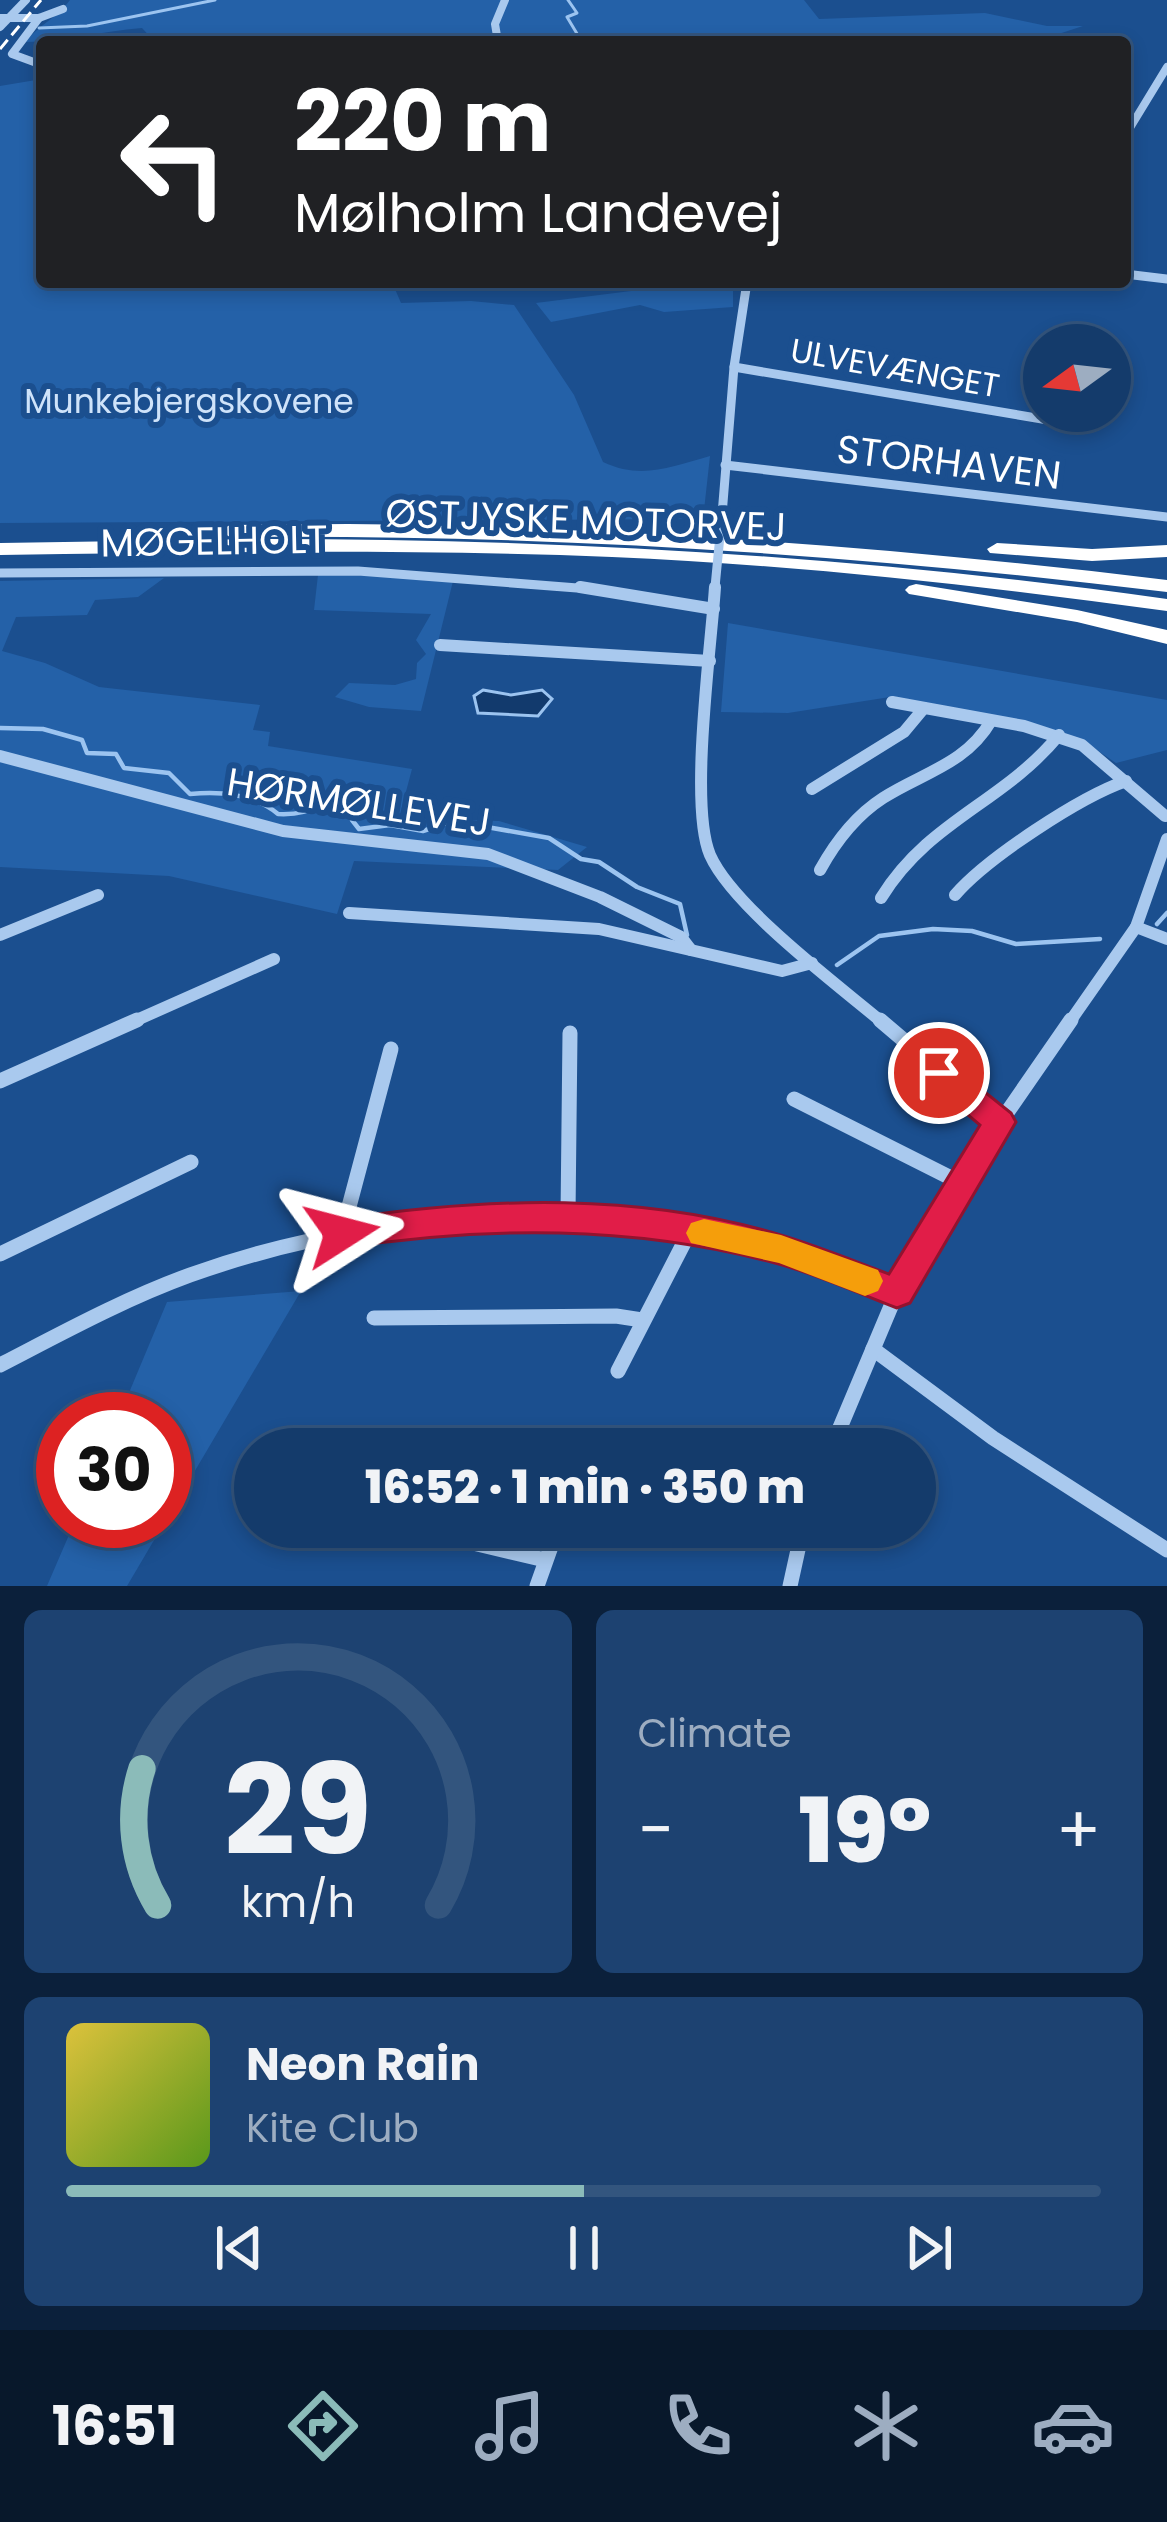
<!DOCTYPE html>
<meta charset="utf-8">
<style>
:root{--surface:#143b6b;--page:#1d4271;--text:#f1f3f6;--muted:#9dadc1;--line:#33557e;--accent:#8bbbb9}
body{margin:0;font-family:Poppins,sans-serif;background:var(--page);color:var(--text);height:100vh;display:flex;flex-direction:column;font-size:45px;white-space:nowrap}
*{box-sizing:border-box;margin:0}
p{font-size:39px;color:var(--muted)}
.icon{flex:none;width:66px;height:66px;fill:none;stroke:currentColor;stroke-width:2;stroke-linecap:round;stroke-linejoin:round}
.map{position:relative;height:1586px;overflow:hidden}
.sheet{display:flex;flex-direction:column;gap:24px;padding:24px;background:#0b203b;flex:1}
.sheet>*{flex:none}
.guide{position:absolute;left:36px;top:36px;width:1095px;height:252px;border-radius:12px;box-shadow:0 6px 18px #0003,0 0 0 3px var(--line);background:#202124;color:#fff;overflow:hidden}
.needle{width:78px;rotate:255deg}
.buttons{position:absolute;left:1023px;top:324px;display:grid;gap:24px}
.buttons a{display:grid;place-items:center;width:108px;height:108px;border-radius:50%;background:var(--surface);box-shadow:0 6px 18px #0003,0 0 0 3px var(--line);font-size:60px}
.speed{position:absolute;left:36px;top:1392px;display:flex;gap:24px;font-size:60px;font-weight:700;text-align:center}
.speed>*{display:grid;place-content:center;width:156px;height:156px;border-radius:50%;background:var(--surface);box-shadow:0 6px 18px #0003,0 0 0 3px var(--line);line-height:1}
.speed .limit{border:18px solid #d22;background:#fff;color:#111}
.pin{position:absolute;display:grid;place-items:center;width:102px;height:102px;color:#fff;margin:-51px;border:6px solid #fff;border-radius:50%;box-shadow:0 3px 12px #0007}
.me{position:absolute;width:132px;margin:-66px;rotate:81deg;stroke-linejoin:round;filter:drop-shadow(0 0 9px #0008)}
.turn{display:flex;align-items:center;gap:42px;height:252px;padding:0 60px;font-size:54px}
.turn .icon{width:156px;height:156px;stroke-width:2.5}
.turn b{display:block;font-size:84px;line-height:102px}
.big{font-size:90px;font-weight:800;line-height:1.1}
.sheet .widget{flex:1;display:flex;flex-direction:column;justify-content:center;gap:18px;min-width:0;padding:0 42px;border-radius:18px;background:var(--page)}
.sheet .dial{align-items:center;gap:0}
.dial svg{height:312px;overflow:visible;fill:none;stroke:var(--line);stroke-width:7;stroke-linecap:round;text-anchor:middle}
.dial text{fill:var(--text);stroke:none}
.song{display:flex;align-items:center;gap:36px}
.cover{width:144px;height:144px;border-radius:18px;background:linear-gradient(135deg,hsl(50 70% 55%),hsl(90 70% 35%))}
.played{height:12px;border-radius:6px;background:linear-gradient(90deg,var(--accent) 50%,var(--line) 50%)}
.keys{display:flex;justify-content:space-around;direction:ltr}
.heat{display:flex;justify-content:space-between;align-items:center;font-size:66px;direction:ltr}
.sheet .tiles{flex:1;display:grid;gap:24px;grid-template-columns:1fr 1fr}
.widget:last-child{grid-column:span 2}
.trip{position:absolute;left:234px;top:1428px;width:702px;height:120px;border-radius:60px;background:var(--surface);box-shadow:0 6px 18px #0003,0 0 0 3px var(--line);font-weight:800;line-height:120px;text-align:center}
.tabs{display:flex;height:192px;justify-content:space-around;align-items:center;background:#08182b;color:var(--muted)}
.tabs .icon{width:84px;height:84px}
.tabs .on{color:var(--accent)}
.tabs b{font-size:54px;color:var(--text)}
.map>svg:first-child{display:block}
.green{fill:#2461a8}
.water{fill:#123a6d;stroke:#9cc4f0;stroke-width:3}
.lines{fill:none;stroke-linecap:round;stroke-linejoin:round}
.stream-far1{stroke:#9cc4f0;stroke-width:3}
.stream{stroke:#9cc4f0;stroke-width:4.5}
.street-far3{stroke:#a9c9ee;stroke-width:8}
.street-far2{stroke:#a9c9ee;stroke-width:9}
.street-far1{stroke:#a9c9ee;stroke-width:12}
.street{stroke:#a9c9ee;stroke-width:15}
.highway{fill:#fff;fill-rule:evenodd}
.rail{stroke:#fff;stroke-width:3;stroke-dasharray:12 6;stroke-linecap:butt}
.street-bridge{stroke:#a9c9ee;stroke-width:9}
.route{fill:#e11d48;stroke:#92132f;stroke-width:3}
.slow{fill:#f59e0b}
.labels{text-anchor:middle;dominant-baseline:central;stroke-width:12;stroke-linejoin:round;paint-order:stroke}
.far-street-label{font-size:33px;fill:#fff;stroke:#1b4f8f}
.far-park-label{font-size:33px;fill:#cfe3fa;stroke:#1b4f8f}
.street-label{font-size:39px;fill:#fff;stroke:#1b4f8f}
</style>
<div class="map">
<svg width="1167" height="1586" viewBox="0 0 1167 1586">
<rect width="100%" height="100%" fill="#1b4f8f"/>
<g class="green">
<path d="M70,0H804L819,19L985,13L1047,26H1083L1034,42H155L142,28C101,31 65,42 25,42C40,24 57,18 70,0Z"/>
<path d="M42,79V282H392L401,303L471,301L514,305L574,395L603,462C641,480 671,467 710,456L703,519L0,523V86Z"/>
<path d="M702,282H733V307L664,312L640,305L551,322L536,303Z"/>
<path d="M318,575L454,577L421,711L369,707L335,697L349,683L395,685L416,679L417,663L426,654L416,640L431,614L314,610Z"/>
<path d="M164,578L138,597L95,600L87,615L16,617L2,651L45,663L99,687L260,705L253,730L270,732L268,746L412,769L399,818L499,821L587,847L558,870L354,861L337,914L169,876L0,867V581Z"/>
<path d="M728,623L1167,700V750L1116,763L1082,740L890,697L788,713L721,712Z"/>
<path d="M301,1291L127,1586H47L75,1521H165V1419H118L167,1302Z"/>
</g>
<path class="water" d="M483,690L511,695L542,690L552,699L538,716L478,713L474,696Z"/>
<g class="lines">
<g class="stream-far1">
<path d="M568,0L577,13L567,17L582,42"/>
<path d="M39,28L87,26L215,0"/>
</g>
<g class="stream">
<path d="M0,728L43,729L82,740L87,753L116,754L124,768L169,773L190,794C220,791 254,794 278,814C319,816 318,797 353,797L359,803L352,820L359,829L390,825L423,831L453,821L549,838L581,859L599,862L637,887L680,904L687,935"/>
<path d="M1157,924L1167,913"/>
<path d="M837,965L879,936L933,929L972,931L1016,944L1100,939"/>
</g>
<g class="street-far3">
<path d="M0,18H39L63,9"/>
<path d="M39,18L12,54L42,65"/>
<path d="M0,27L26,0"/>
<path d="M498,42L495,24L505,0"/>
<path d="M1125,136L1167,67"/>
</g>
<g class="street-far2">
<path d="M1125,274L1167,279"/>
<path d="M734,367L1048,420"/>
<path d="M725,465L1167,517"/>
<path d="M722,515L734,367L747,282"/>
<path d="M0,573L358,571L603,590"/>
</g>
<g class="street-far1">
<path d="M580,587L714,609"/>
<path d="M715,587C711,648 689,806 710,855C733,907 838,985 883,1023"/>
<path d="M440,645L710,661"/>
<path d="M892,702L1024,726L1082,745L1165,816"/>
<path d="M0,756L283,831L488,854L600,897L681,937L691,950"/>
<path d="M812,789L904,732L924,708"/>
<path d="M820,870C836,841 855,816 883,798C922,773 966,764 991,721"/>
<path d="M955,895C987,858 1080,797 1126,781"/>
<path d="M881,898C929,820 1003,803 1059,735"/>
<path d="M349,913L599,929L782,971L812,963"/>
<path d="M1136,927L1167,939"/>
<path d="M0,935L98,895"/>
<path d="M130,1023L274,959"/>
<path d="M1069,1023L1136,927L1167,839"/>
</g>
<g class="street">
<path d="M880,1020L1000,1122"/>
<path d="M0,1081L137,1020"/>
<path d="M794,1099L959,1182"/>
<path d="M568,1215L570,1033"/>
<path d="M342,1233L391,1049"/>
<path d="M0,1254L191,1162"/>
<path d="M374,1318L616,1316L642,1320"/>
<path d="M873,1349L993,1438L1167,1550"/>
<path d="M0,1365C62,1333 124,1299 190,1275C378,1208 584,1200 777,1248C818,1258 857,1277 897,1292"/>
<path d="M618,1371L690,1231"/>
<path d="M831,1449L897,1292L959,1182L1071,1020"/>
<path d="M406,1527L545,1560"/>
<path d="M537,1586L558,1527"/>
<path d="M790,1586L803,1527"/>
</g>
<g class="highway">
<path d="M348,524C622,527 894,547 1167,580V592C855,554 544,534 230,537L220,531L230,525Z"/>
<path d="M264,539C567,539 867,557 1167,599V611C983,586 798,565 612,557C408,549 204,552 0,555V543Z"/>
<path d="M997,543L1092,549L1167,545V557L1092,561L990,553L987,549Z"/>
<path d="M916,584L1077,610L1167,630V644L1077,622L909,594L905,590L909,586Z"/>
</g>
<path class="rail" d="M0,49L41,0"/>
<path class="street-bridge" d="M715,587L722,515"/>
</g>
<path class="route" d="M939,1061L950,1064L1011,1113L1016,1122L910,1303L897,1308C857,1293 817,1274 775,1263C632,1225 488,1226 342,1248L330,1243L325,1233L330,1223L342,1219C488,1197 642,1192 784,1236C820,1247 854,1261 889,1274L980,1125L928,1081L923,1073L928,1064Z"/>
<path class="slow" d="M704,1219L781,1235L878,1270L883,1281L878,1291L865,1296L779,1263L691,1243L686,1233L691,1223Z"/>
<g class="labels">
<g class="far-street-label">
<text transform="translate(895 368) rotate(10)">ULVEVÆNGET</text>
</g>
<g class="far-park-label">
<text x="189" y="401">Munkebjergskovene</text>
</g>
<g class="street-label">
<text transform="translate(949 462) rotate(7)">STORHAVEN</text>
<text transform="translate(586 520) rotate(2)">ØSTJYSKE MOTORVEJ</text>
<text transform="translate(214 541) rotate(-1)">MØGELHOLT</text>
<text transform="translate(359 802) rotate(9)">HØRMØLLEVEJ</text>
</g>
</g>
</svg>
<div class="buttons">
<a><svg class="needle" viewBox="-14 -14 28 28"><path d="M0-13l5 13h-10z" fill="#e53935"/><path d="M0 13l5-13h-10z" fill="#9dadc1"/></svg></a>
</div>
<div class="speed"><div class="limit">30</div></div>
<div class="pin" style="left:939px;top:1073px;background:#d93025"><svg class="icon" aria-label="arrive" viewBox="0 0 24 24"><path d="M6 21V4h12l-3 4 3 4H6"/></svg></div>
<svg class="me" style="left:342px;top:1233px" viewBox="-20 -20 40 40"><path d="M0-17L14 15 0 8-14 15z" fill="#e11d48" stroke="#fff" stroke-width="4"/></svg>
<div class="trip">16:52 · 1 min · 350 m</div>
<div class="guide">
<div class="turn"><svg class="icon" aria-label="left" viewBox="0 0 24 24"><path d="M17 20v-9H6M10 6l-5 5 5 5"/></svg><div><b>220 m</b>Mølholm Landevej</div></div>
</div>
</div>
<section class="sheet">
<div class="tiles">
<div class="widget dial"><svg viewBox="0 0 100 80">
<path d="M14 69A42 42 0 1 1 86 69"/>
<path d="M14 69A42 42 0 0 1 10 34" stroke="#8bbbb9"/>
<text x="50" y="56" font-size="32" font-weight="700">29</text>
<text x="50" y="72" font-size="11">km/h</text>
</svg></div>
<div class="widget"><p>Climate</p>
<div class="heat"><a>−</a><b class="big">19°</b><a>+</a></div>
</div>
<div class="widget">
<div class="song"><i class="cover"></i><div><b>Neon Rain</b><p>Kite Club</p></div></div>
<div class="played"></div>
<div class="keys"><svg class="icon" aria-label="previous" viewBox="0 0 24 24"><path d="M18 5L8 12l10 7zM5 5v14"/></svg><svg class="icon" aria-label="pause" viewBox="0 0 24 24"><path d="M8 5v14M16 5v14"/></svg><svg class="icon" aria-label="next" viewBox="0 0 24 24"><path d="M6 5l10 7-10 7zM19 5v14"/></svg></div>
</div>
</div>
</section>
<nav class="tabs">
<b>16:51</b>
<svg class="icon on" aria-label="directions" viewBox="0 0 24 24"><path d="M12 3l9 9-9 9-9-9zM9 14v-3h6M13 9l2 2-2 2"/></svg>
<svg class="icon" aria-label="music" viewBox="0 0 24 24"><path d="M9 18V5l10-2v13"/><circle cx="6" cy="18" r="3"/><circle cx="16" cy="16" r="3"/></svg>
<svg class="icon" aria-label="phone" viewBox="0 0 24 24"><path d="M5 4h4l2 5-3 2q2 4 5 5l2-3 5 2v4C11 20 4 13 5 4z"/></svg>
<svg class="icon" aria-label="climate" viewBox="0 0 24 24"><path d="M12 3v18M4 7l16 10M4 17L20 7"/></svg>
<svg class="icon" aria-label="car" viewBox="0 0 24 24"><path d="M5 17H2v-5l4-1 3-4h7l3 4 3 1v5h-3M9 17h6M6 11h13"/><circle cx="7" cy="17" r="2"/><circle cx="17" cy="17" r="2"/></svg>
</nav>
